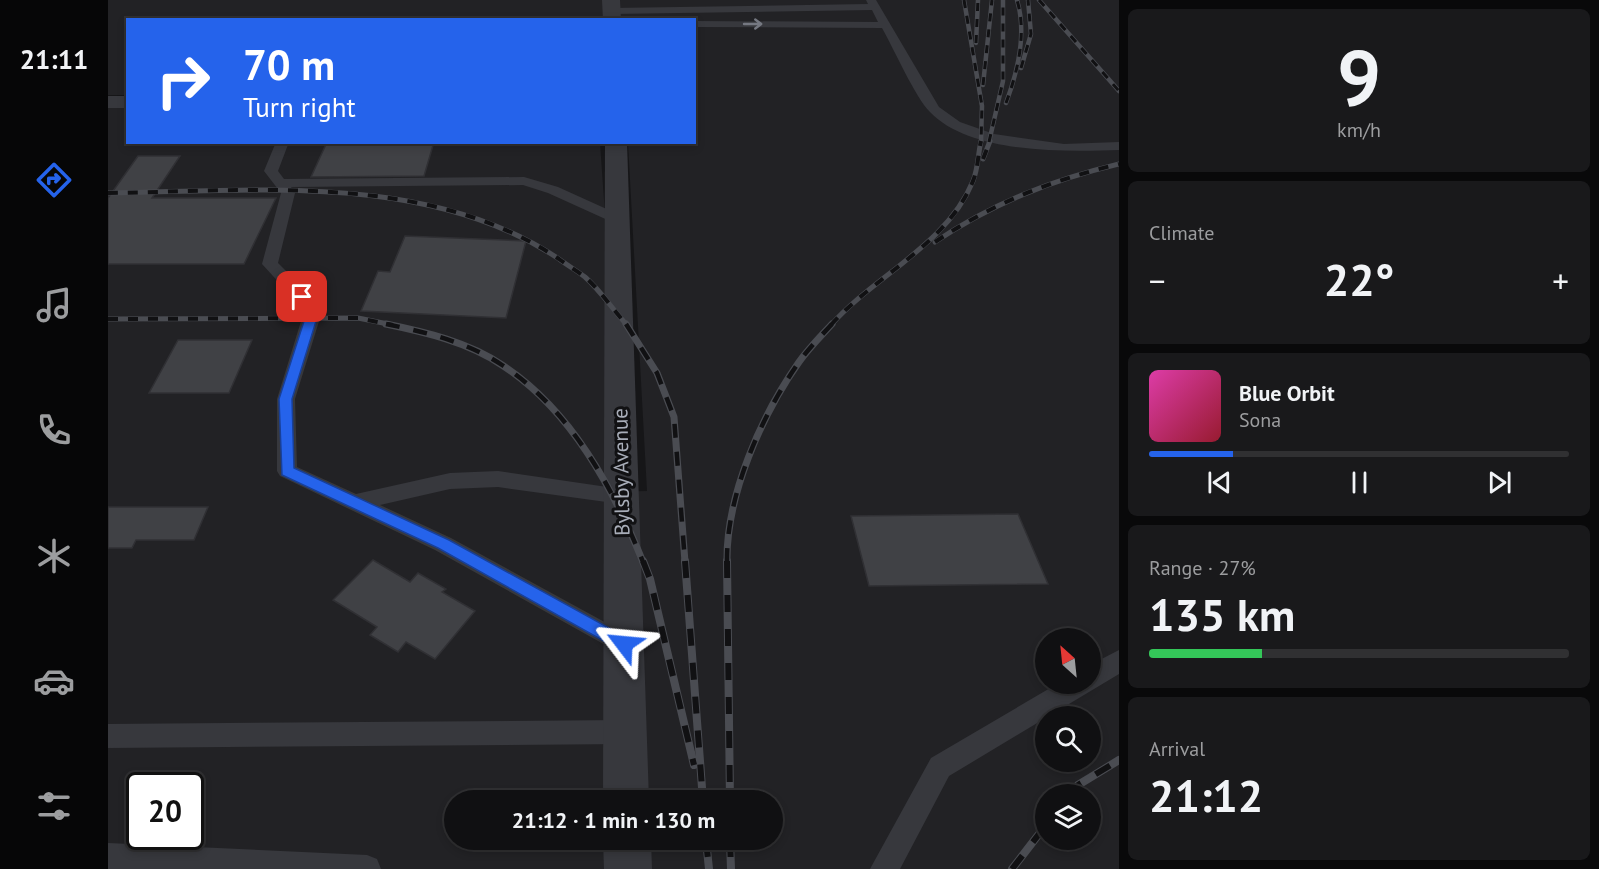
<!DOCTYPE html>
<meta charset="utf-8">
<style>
:root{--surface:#101012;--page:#19191b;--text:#f1f3f6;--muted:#9c9d9f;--line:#303032;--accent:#2563eb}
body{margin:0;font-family:"PT Sans",sans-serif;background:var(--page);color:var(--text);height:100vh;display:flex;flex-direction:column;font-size:22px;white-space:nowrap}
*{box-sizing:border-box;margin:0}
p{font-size:20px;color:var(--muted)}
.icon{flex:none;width:33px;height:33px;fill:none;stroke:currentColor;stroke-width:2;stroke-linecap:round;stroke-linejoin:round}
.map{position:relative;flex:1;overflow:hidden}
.drawer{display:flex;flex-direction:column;gap:9px;padding:9px;background:#09090a;width:480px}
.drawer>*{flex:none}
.guide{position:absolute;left:18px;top:18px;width:570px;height:126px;border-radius:0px;box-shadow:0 3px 9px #0003,0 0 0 2px var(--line);background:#2563eb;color:#fff;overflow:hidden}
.needle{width:39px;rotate:333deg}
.buttons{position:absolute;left:927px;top:628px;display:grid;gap:12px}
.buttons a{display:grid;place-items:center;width:66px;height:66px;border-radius:50%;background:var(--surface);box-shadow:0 3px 9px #0003,0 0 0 2px var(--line);font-size:30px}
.speed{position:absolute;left:18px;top:772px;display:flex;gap:12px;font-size:30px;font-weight:700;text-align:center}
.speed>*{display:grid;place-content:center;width:78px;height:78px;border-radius:50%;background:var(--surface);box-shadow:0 3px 9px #0003,0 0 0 2px var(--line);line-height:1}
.speed .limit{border:3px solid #111;border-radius:9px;background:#fff;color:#111}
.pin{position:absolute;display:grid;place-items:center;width:51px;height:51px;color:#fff;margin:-26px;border-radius:12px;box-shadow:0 3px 9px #0006}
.me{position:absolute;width:66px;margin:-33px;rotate:299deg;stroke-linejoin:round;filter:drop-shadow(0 0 4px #0008)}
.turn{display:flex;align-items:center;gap:21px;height:126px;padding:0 18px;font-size:27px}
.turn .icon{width:78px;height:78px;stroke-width:2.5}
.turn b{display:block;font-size:42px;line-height:51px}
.big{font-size:45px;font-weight:700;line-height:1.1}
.drawer .card{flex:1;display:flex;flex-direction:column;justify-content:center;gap:9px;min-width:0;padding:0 21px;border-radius:9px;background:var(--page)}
.drawer .dial{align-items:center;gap:0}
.dial b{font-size:78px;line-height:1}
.song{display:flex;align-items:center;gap:18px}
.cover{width:72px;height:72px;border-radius:9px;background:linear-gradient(135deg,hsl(320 70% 55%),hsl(350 70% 35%))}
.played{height:6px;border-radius:3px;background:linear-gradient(90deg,var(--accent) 20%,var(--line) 20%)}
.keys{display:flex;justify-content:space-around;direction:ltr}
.heat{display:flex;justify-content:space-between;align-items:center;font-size:33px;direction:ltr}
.charge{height:9px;border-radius:4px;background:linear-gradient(90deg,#34c759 27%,var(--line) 0)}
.trip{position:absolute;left:336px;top:790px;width:339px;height:60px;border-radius:30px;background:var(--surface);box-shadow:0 3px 9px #0003,0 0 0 2px var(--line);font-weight:700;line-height:60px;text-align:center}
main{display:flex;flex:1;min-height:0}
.tab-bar{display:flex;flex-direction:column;width:108px;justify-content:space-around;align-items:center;background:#060607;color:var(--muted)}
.tab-bar .icon{width:42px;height:42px}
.tab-bar .selected{color:var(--accent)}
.tab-bar b{font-size:27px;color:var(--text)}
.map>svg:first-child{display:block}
.built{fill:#222225;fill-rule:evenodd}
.building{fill:#404145;stroke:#303034;stroke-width:1.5}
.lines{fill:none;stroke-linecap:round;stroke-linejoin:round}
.lane{fill:#37383d;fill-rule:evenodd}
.street{fill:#37383d;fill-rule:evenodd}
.rail-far3-casing{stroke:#4a4c52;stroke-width:4.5}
.rail-far2-casing{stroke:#4a4c52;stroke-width:5}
.rail-far1-casing{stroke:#4a4c52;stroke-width:7}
.rail-casing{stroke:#4a4c52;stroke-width:8}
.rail-far3{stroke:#111113;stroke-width:3;stroke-dasharray:8;stroke-linecap:butt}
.rail-far2{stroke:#111113;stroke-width:4;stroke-dasharray:10;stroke-linecap:butt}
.rail-far1{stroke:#111113;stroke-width:4.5;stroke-dasharray:14;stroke-linecap:butt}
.rail{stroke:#111113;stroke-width:6;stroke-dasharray:17;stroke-linecap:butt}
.oneway{stroke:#757881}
.route{fill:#2563eb;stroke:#184099;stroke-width:1.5}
.labels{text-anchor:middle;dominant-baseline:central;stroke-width:6;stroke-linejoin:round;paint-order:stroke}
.street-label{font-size:21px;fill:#a8adb8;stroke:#111113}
</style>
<main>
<nav class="tab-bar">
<b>21:11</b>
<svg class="icon selected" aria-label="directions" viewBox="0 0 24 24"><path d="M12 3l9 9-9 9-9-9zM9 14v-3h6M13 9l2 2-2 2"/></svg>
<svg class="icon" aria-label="music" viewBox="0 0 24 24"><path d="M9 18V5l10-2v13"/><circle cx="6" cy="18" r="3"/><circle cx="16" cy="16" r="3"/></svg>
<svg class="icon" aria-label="phone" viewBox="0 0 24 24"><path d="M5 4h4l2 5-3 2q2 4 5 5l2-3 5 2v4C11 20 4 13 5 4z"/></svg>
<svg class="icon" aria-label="climate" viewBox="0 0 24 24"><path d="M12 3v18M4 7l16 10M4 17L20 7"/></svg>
<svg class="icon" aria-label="car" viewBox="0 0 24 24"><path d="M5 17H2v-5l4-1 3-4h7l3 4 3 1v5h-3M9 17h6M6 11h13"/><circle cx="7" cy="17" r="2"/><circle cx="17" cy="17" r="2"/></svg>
<svg class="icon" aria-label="filters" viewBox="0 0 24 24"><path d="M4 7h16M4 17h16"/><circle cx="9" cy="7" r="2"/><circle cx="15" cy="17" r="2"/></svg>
</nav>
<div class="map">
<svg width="1011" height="869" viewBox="0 0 1011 869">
<rect width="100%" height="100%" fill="#161618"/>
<path class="built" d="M0,0H1011V869H0V106L19,105L20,142L492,143L499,243V492L539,491L520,143L586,142V20H20L19,95H0ZM938,639H982V684H938ZM938,717H982V762H938ZM32,786H82V837H32ZM938,795H982V840H938ZM346,801H664V840H346Z"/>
<g class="building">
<path d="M219,142H326L316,176L203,177Z"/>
<path d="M30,156H72L44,198H168L136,264H0V198Z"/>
<path d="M297,236L418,241L398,318L253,311L270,271L282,272Z"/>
<path d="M70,340H144L121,393H41Z"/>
<path d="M0,507H100L86,540H28L24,548H0Z"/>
<path d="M910,514L940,584L761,586L743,516Z"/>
<path d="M265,560L302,582L310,573L338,589L334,592L367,611L327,659L298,642L290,652L262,635L269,627L225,600Z"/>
</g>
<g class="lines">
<g class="lane">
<path d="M758,0H768L831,107L852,122L886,134L956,144L1011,142V150C957,152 862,154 822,112C807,97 786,49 774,28L586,27V21L770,22L764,10L504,14L499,11L504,8L760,4Z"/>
<path d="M168,142H181L170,171L176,179L416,177L450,187L514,216L516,219L514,222H504L440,193L415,185L183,187L187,193L170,263L200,293L212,318L187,399L189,467L248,494L342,473L390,471L520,490L523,496L520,502L513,504L390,487L342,489L272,505L343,538L524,637L528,644L524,651L516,655L508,651L327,550L172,476L169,471V399L194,318L186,299L154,264L173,193L156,171Z"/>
<path d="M1011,650V674L841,776L792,869H762L823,758L949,684H982V665Z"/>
<path d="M517,720L526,723L530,732L526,741L517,744L0,748V724Z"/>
<path d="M0,843L259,855L269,859L273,869H0Z"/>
</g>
<g class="street">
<path d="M494,0H512L513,20H495Z"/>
<rect x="0" y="96" width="20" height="12"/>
<path d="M497,142H519L541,801H495Z"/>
<path d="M495,840H543L544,869H496Z"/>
</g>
<defs>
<g id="rail-far3">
<path d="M856,0L874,106L873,142"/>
<path d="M931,0L1011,91"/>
<path d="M868,43L870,0"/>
<path d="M913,68L923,34L920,0"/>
<path d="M875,85L884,0"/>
<path d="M898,103C910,71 919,33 909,0"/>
<path d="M881,142L895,81V0"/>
</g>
<g id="rail-far2">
<path d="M875,159L882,141"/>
<path d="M0,193C149,191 321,172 451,259C459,265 469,271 477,277C493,291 505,310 519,325"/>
<path d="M827,242C885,203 944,180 1011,164"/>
<path d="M0,319L250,318L285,325"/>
<path d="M723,325C766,276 839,245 865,181C870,169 870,154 873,141"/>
</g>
<g id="rail-far1">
<path d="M278,324C317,332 360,342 394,365C463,410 505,488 535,562"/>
<path d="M518,324L549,373L566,417L577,562"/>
<path d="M619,562C618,496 653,416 691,362C701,348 713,336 724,324"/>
</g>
<g id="rail">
<path d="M535,561L542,579L586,765"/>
<path d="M577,561L595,801"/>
<path d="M619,561L622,801"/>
<path d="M961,795L970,785L1011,760"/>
<path d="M598,840L601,869"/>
<path d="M622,840L623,869"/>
<path d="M904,869L938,825"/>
</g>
</defs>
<use href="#rail-far3" class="rail-far3-casing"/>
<use href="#rail-far2" class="rail-far2-casing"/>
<use href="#rail-far1" class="rail-far1-casing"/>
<use href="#rail" class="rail-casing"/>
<use href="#rail-far3" class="rail-far3"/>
<use href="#rail-far2" class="rail-far2"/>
<use href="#rail-far1" class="rail-far1"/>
<use href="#rail" class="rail"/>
</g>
<defs><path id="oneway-shaft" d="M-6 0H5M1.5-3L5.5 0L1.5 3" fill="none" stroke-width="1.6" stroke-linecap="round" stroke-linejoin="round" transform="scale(1.5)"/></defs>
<use class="oneway" href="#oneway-shaft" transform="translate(645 24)"/>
<path class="route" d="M190,294H198L209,318L184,399L186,468L341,540L521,639L524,644L521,649L516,652L510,649L330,548L174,475L171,399L197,318L188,297Z"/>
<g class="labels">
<g class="street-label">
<text transform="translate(513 472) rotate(-91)">Bylsby Avenue</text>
</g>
</g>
</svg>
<div class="buttons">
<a><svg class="needle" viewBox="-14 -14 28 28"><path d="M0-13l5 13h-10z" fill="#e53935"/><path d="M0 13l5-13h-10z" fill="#9c9d9f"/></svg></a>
<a><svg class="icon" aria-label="search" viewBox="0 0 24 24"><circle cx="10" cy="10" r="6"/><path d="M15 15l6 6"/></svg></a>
<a><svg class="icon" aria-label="layers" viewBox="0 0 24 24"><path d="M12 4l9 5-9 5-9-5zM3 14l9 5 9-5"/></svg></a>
</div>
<div class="speed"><div class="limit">20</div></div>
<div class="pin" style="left:194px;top:297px;background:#d93025"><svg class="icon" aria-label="arrive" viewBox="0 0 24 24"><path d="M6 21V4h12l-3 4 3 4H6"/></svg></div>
<svg class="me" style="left:516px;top:644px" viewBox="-20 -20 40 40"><path d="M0-17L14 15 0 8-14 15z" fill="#2563eb" stroke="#fff" stroke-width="4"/></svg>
<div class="trip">21:12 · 1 min · 130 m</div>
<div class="guide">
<div class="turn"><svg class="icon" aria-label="right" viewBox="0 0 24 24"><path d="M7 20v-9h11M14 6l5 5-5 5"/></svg><div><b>70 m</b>Turn right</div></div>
</div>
</div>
<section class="drawer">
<div class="card dial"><b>9</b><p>km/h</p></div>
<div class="card"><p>Climate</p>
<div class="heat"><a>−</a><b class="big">22°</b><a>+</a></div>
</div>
<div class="card">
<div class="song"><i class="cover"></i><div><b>Blue Orbit</b><p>Sona</p></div></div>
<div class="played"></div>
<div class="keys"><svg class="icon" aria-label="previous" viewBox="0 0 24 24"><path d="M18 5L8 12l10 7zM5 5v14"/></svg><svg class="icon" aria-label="pause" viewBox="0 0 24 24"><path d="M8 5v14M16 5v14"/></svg><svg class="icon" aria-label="next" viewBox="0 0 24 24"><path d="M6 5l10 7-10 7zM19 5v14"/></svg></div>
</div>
<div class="card"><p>Range · 27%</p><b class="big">135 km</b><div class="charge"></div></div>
<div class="card"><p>Arrival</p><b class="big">21:12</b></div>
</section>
</main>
